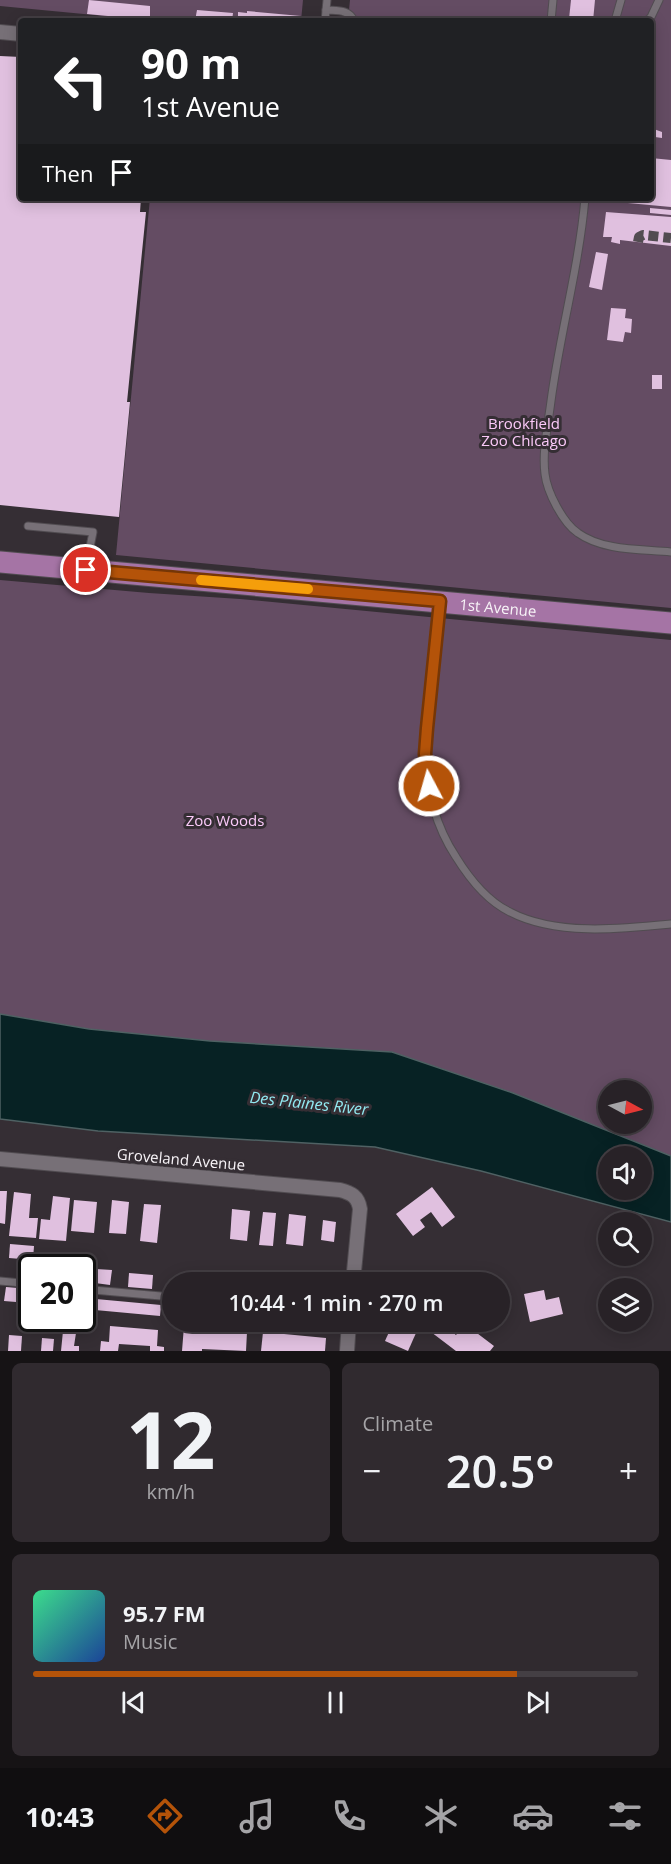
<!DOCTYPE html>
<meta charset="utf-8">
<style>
:root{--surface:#282227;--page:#302a2f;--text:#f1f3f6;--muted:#a5a4a7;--line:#443f44;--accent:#b45309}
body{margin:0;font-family:"Open Sans",sans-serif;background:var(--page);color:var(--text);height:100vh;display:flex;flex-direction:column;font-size:22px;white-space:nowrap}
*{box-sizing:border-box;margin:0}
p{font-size:20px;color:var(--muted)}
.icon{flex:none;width:33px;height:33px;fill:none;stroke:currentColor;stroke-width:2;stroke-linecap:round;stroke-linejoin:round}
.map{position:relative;height:1351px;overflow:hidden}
.sheet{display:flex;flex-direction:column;gap:12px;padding:12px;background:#161315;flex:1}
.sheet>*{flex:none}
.hud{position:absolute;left:18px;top:18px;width:636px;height:183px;border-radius:6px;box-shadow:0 3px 15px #0003,0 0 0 2px var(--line);background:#202124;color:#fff;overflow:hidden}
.needle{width:39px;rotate:97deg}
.controls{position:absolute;left:598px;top:1080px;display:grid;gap:12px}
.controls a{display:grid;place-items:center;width:54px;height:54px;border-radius:50%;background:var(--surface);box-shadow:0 3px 15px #0003,0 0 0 2px var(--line);font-size:30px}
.speed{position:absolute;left:18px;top:1254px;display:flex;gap:12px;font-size:30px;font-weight:700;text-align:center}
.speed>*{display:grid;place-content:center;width:78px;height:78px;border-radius:50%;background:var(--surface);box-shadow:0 3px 15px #0003,0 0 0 2px var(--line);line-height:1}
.speed .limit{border:3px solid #111;border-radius:9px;background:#fff;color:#111}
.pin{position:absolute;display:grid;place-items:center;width:51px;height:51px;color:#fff;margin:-26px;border:3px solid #fff;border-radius:50%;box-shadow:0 2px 6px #0007}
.me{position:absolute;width:66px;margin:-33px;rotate:354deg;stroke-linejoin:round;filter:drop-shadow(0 0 4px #0008)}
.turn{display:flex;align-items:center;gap:21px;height:126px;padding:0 24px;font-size:27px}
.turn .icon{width:78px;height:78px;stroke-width:2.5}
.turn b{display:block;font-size:42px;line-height:51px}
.then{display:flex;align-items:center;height:57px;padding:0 24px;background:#0003;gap:12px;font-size:22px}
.big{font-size:45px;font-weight:600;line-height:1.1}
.sheet .tile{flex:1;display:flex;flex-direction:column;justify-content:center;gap:9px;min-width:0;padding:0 21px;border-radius:9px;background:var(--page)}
.sheet .dial{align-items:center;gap:0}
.dial b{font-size:78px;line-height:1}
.song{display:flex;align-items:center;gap:18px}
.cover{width:72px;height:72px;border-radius:9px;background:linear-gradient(135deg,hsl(150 70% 55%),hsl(220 70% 35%))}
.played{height:6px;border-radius:3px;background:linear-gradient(90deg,var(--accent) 80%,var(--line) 80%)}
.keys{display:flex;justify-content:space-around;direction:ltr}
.heat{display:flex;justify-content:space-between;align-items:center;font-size:33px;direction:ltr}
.sheet .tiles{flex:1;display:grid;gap:12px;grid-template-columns:1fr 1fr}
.tile:last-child{grid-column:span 2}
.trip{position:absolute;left:162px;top:1272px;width:348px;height:60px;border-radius:30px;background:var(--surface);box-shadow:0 3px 15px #0003,0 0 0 2px var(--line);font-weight:600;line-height:60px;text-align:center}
.menu{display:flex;height:96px;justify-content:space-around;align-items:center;background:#100e10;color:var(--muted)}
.menu .icon{width:42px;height:42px}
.menu .current{color:var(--accent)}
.menu b{font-size:27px;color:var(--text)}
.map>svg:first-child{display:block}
.green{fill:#644c63;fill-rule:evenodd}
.water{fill:#072224;stroke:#4f6163;stroke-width:1.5;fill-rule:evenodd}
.building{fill:#e0c0df}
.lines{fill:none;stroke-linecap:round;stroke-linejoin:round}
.pedestrian-tunnel{stroke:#524c51;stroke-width:10;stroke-dasharray:10 5;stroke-linecap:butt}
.service-casing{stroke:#514c51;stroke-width:9}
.minor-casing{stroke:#514c51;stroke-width:16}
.primary-casing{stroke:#514c51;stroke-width:23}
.service{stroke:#777077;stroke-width:7}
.minor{stroke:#777077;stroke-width:14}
.primary{stroke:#a574a5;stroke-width:21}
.route-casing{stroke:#753606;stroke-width:15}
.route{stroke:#b45309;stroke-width:10}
.slow{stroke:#f59e0b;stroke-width:10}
.labels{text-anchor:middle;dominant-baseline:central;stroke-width:6;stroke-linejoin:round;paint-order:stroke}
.park-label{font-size:15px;fill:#fbc9f9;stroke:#352e34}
.street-label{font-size:15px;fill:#f7f3f7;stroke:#352e34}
.water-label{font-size:16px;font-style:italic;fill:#92e9f1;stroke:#352e34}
</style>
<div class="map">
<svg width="671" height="1351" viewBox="0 0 671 1351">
<rect width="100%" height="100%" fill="#352e34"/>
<g class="green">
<path d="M0,0H303L301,21H157L0,6Z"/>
<path d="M350,0H671V608L116,555L150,198H651V21H348Z"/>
<path d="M0,580L149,593L240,599L671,640V1156L392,1052L210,1041L89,1029L0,1014ZM609,1090H642V1124H609Z"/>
</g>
<path class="water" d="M0,1014L89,1029L210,1041L392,1052L513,1093L671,1156V1222L481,1171L375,1147L98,1131L0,1119ZM609,1156H642V1190H609Z"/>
<g class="building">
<path d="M89,0L150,6V20L87,14Z"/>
<path d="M571,0H595L593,21L569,19Z"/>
<path d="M197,10L233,13L232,21H195Z"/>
<path d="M247,11L301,16V21H238V12L247,13Z"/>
<path d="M0,56L21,57V198H141L140,212H146L127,402H130L119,517L0,505Z"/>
<path d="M651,128L662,132V138L655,137L654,142H651Z"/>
<path d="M651,158L671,160V207L617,202V198H651Z"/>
<path d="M650,208L671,210V215L650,213Z"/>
<path d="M606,212L671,217V246L620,240V244L611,242L612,237H603Z"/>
<path d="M596,252L608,254L602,290L589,287Z"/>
<path d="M611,308L626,309L625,318L632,319L631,333L625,332L623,342L607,340Z"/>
<rect x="652" y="375" width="10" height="14"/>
<path d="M432,1187L455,1217L442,1227L431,1212L420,1220L425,1227L413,1236L396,1214Z"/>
<path d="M0,1191H7L5,1224L0,1223Z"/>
<path d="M14,1192L31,1194L29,1218H38L36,1238L9,1236Z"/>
<path d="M53,1196L70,1198L66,1241L39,1239L41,1219L50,1220Z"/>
<path d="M74,1200L97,1202L94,1233L71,1231Z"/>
<path d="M112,1200L129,1202L126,1234L109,1233Z"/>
<path d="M144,1204L161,1205L157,1243L140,1241Z"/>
<path d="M232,1209L250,1211L247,1241L230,1239Z"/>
<path d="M263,1212L276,1213L273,1246L259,1245Z"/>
<path d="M289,1214L306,1216L303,1246L286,1244Z"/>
<path d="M323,1220L336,1222L334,1242L321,1240Z"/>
<path d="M10,1244L34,1246L33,1260L9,1258Z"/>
<path d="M40,1252L64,1254L63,1268L39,1266Z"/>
<path d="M79,1263L94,1264L93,1278H82V1268H79Z"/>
<path d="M96,1269L112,1270L110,1285L95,1283Z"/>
<path d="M129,1273L153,1275L152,1289L128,1287Z"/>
<path d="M6,1287L30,1289L28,1303L4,1301Z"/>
<path d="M544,1290L546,1300L559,1297L563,1314L530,1322L524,1294Z"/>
<path d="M602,1298H609V1317H601Z"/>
<path d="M96,1299L161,1305L160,1316L95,1310Z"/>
<path d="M277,1322H328V1331L277,1326Z"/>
<path d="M439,1322L456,1335L465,1324L494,1346L490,1351H456L431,1332Z"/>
<path d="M393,1323L416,1333L408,1351L385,1341Z"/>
<path d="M110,1326L158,1330L157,1346L164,1347V1351H150V1346L119,1344L118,1351H100L101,1341L109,1342Z"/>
<path d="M184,1326L247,1332L246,1351L202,1349V1351H182Z"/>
<path d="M63,1331L76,1333L74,1346H79V1351H61Z"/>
<path d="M263,1332L326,1338L325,1351H261Z"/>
<path d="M9,1335L22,1336L21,1351H8Z"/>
<path d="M42,1338L54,1339L53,1351H41Z"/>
</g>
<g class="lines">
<path class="pedestrian-tunnel" d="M638,242L639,237L643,235L671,238"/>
<defs>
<g id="service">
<path d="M326,10C337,11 349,9 354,21"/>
<path d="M325,21L327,0"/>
<path d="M551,21L553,0"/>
<path d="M615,21L621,0"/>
<path d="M647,21L651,17L659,0"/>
<path d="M585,198C579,267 560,333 551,401C548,425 542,451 545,474C547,492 563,523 578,533C603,551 641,549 671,552"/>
<path d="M28,526L93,532L86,567"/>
<path d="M440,604C436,634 433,664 430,695C428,714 425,734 425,754C426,789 436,827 456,857C469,878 487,901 510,912C556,936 621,929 671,924"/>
<path d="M0,1281L32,1284"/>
<path d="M82,1289L172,1297"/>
</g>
<g id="minor">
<path d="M0,32L21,34"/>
<path d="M0,1159L340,1190C351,1193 358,1196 360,1209L353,1282"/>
<path d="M347,1351L349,1322"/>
</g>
<g id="primary">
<path id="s1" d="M0,562L671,623"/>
</g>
</defs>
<use href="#service" class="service-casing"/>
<use href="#minor" class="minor-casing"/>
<use href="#primary" class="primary-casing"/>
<use href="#service" class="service"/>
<use href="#minor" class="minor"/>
<use href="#primary" class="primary"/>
</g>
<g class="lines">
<defs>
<path id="route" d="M86,570L440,601L427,728L425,754L429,786"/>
</defs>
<use href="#route" class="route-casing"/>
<use href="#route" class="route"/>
<path class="slow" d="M201,580L308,589"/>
</g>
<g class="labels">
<g class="park-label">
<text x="524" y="423">Brookfield<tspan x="524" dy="17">Zoo Chicago</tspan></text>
<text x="225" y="820">Zoo Woods</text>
</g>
<g class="street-label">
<text stroke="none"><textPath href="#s1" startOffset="500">1st Avenue</textPath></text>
<text transform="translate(181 1159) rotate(5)">Groveland Avenue</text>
</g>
<g class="water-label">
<text transform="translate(309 1103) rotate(6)">Des Plaines River</text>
</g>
</g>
</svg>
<div class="controls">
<a><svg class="needle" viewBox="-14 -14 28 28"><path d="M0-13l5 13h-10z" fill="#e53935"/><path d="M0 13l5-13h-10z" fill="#a5a4a7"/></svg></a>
<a><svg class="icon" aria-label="sound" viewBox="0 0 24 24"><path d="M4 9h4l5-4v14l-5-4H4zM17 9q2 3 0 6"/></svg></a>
<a><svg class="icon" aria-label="search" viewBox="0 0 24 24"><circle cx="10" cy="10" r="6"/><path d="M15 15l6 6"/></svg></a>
<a><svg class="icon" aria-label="layers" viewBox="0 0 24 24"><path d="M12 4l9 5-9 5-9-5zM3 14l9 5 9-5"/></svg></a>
</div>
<div class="speed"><div class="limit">20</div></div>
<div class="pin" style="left:86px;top:570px;background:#d93025"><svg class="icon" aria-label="arrive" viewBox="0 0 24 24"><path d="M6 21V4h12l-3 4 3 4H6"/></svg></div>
<svg class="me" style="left:429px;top:786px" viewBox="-20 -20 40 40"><circle r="17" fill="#b45309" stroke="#fff" stroke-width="3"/><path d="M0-11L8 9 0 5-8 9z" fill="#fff"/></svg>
<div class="trip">10:44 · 1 min · 270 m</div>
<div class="hud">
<div class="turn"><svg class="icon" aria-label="left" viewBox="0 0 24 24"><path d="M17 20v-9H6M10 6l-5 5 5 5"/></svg><div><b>90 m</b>1st Avenue</div></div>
<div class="then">Then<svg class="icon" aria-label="arrive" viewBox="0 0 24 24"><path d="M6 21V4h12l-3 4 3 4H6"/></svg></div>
</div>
</div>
<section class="sheet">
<div class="tiles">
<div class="tile dial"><b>12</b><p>km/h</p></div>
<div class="tile"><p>Climate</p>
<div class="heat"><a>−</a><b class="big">20.5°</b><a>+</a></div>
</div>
<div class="tile">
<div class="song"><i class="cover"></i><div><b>95.7 FM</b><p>Music</p></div></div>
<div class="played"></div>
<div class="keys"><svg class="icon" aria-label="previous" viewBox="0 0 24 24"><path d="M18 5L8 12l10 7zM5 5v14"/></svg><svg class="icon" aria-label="pause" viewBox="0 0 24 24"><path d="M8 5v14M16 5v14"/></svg><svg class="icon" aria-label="next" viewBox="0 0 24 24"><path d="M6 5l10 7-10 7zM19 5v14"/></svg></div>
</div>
</div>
</section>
<nav class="menu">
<b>10:43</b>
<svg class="icon current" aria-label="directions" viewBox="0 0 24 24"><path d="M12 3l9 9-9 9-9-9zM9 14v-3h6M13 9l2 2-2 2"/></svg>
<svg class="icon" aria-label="music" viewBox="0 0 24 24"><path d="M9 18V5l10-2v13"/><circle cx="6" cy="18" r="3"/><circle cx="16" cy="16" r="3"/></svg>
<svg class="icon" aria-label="phone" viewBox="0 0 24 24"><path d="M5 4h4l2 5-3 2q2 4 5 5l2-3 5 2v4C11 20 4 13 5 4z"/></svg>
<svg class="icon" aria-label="climate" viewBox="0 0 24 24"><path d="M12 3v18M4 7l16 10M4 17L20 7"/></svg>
<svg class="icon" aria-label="car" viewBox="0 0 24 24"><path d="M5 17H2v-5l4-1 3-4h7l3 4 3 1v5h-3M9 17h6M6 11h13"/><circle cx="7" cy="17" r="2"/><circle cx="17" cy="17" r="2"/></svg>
<svg class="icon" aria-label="filters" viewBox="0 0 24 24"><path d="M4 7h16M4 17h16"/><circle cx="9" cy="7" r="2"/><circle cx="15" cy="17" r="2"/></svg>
</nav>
